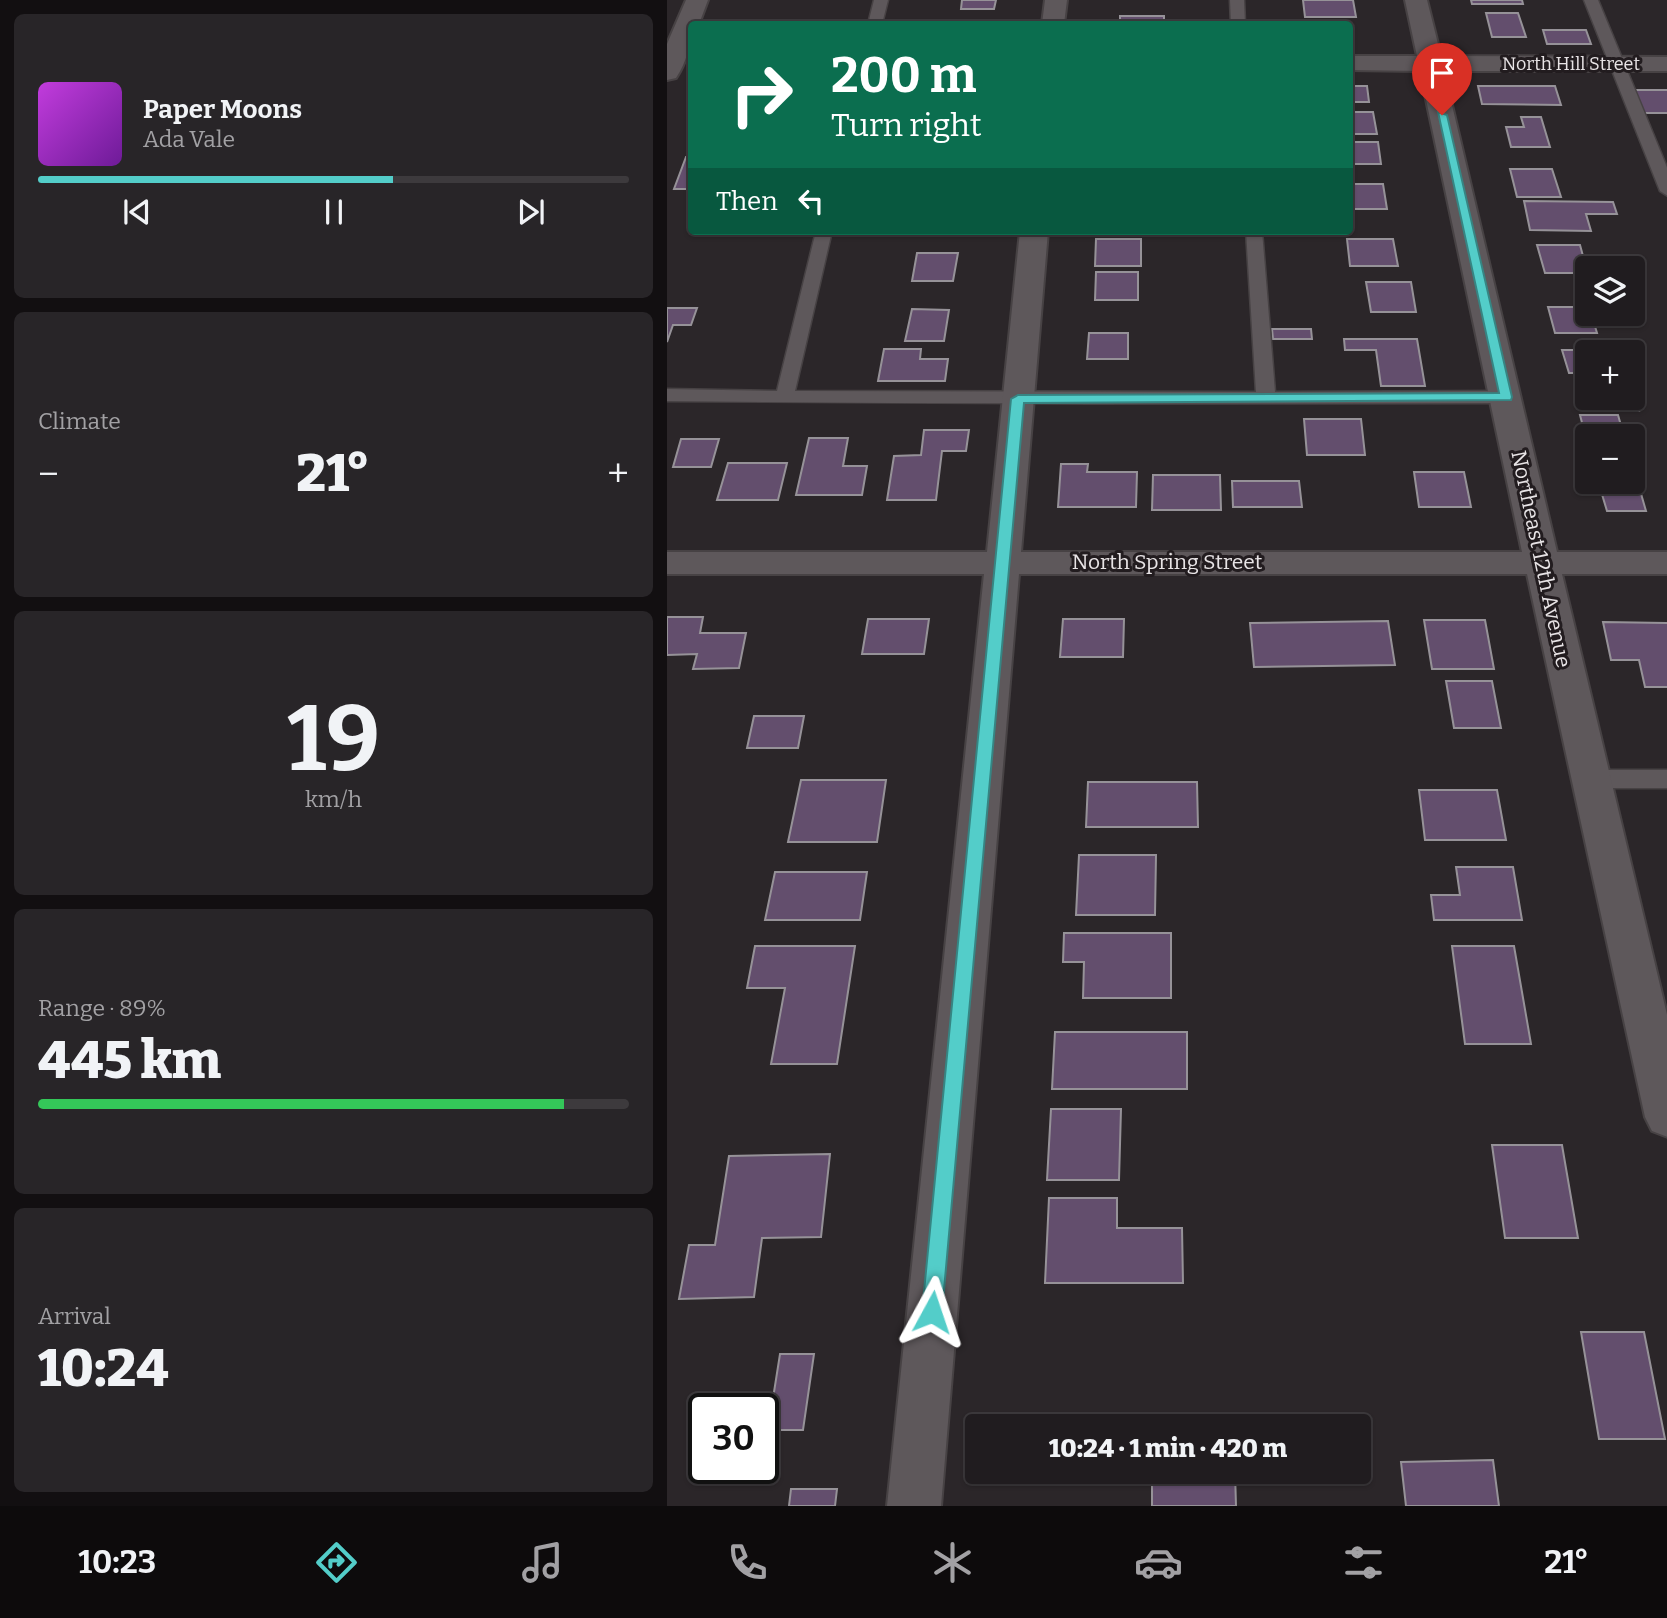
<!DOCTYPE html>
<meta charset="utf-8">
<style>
:root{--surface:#201c1f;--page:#282528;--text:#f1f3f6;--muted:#a2a1a4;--line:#3d3a3d;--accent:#53cdc9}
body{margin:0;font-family:Bitter,serif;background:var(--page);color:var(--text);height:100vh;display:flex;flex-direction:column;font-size:26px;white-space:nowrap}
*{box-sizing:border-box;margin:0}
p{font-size:23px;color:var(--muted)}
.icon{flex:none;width:38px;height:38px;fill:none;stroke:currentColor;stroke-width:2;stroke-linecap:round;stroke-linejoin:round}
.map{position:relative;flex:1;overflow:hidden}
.drawer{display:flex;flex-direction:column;gap:14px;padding:14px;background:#120f11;width:667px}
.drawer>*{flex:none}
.guide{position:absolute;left:21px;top:21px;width:665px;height:214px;border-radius:7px;box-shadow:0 2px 5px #0004,0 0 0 2px var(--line);background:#0b6e4f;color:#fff;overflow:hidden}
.tools{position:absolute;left:908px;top:256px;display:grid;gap:14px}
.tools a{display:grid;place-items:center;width:70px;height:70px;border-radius:7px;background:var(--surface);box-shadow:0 2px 5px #0004,0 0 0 2px var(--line);font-size:35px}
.speed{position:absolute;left:21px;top:1393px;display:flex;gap:14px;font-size:35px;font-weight:700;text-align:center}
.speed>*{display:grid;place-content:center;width:91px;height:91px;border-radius:50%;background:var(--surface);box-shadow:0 2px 5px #0004,0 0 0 2px var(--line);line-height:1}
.speed .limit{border:4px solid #111;border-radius:10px;background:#fff;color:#111}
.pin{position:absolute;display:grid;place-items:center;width:60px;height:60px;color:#fff;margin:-72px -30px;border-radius:50% 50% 50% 0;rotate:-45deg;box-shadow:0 0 7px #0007}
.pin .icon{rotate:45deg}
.me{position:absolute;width:77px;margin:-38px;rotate:5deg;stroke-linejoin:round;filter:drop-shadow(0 0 5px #0008)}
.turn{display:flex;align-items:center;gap:24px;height:147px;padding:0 28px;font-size:32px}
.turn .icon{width:91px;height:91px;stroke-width:2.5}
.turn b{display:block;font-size:49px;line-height:60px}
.then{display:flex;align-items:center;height:66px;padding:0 28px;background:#0003;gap:14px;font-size:26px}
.big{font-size:52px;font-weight:800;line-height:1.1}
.drawer .card{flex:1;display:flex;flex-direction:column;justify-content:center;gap:10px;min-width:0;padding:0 24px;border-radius:10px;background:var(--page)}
.drawer .dial{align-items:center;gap:0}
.dial b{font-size:91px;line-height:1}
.song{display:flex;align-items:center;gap:21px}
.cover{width:84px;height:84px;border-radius:10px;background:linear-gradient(135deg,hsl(290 70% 55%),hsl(280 70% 35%))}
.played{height:7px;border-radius:4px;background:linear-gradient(90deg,var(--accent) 60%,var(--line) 60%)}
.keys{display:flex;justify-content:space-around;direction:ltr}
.heat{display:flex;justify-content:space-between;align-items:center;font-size:38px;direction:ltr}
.charge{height:10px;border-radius:5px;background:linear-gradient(90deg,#34c759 89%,var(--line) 0)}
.trip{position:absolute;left:298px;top:1414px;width:406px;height:70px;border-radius:7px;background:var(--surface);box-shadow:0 2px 5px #0004,0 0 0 2px var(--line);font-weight:800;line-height:70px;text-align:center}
.dock{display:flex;height:112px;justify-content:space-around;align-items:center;background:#0d0b0c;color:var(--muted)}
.dock .icon{width:49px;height:49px}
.dock .current{color:var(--accent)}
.dock b{font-size:32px;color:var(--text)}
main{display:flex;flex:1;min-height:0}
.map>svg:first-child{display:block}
.building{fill:#634e6d;stroke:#969298;stroke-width:2}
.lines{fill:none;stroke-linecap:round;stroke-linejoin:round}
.lane-casing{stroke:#474244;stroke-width:3}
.street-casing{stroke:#474244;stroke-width:4}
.lane{fill:#5e585b;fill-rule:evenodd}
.street{fill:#5e585b;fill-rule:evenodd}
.route{fill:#53cdc9;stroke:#368583;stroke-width:2}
.labels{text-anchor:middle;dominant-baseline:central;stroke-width:6;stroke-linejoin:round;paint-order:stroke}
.far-street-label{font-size:18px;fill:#e8e4e6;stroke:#221c1f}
.street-label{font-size:21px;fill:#e8e4e6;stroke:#221c1f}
</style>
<main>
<section class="drawer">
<div class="card">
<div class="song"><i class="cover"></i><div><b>Paper Moons</b><p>Ada Vale</p></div></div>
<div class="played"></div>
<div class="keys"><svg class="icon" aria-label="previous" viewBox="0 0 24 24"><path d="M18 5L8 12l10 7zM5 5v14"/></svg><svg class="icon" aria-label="pause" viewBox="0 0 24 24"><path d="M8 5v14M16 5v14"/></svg><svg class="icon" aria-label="next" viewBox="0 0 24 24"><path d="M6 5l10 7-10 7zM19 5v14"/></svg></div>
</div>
<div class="card"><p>Climate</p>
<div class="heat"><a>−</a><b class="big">21°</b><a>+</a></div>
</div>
<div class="card dial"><b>19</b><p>km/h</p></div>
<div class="card"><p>Range · 89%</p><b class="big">445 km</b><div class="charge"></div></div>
<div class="card"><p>Arrival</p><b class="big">10:24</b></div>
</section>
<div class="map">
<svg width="1001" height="1506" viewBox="0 0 1001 1506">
<rect width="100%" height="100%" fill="#2b2629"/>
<g class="building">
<path d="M295,0H329L327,9H294Z"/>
<path d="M636,0H686L689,17H638Z"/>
<path d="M804,0H855L856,4H805Z"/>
<path d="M819,13H851L859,37H825Z"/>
<rect x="453" y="16" width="44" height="8"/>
<path d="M876,30H919L924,44H880Z"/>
<path d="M682,86H700L702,102H682Z"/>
<path d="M811,86H888L894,105L815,104Z"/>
<path d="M963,90H1001V113H972Z"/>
<path d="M682,112H706L710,134H682Z"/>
<path d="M854,117H874L883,147H844L839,127H857Z"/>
<path d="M682,142H711L714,164H682Z"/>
<path d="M19,157H24V189H7Z"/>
<path d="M843,169H885L894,197H850Z"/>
<path d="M682,184H716L720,209H682Z"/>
<path d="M857,201L946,202L950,214H919L924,231L863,230Z"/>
<path d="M429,239H474V266H428Z"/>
<path d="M680,239H726L731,266H683Z"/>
<path d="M870,245H913L916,256H933L937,268H920V273H878Z"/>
<path d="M250,253H291L286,281H245Z"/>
<path d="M429,272H471V300H428Z"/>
<path d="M699,282H744L749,312H704Z"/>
<path d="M881,307H920V313H924L930,333H888Z"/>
<path d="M0,308H30L24,325H6L0,342Z"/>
<path d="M245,309L282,310L277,341H238Z"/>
<path d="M605,329H644L645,339H606Z"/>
<path d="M422,333H461V359H420Z"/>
<path d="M677,339H750L758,386H714L709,350H678Z"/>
<path d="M217,349H254L253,359H281L278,381H211Z"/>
<path d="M895,350H957V352H920V373H902Z"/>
<path d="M966,391L972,411H945L941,397H966Z"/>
<path d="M913,415H951L957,436H920V442Z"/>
<path d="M637,419H694L698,455H640Z"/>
<path d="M257,430H302L299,451H275L269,500H220L227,456L254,455Z"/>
<path d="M142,438H181L176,466H200L195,495H129Z"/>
<path d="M14,439H52L44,467H6Z"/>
<path d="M61,463H120L111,500H50Z"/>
<path d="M394,464H421L420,472H470L469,507H391Z"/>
<path d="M966,466L979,511H940L931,481H966Z"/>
<path d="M747,472H797L804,507H752Z"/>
<path d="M486,475H553L554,510H485Z"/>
<path d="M565,481H632L635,507H566Z"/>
<path d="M0,617H36L33,633H79L72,668L26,669L30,654L0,655Z"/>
<path d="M201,619H262L257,654H195Z"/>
<path d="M396,619H457L456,657H393Z"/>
<path d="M757,620H818L827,669H765Z"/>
<path d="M721,621L728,665L587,667L583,623Z"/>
<path d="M936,622L1001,623V687H978L972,660H944Z"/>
<path d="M779,681H825L834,728H787Z"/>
<path d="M87,716H137L131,748H80Z"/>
<path d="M134,780H219L210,842H121Z"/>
<path d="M421,782H530L531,827H419Z"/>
<path d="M752,790H830L839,840H758Z"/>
<path d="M412,855H489L488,915H409Z"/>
<path d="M789,867H846L855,920H767L764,895H793Z"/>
<path d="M108,872H200L193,920H98Z"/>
<path d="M397,933H504V998H416L417,962H396Z"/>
<path d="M88,946H188L170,1064H104L118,988H80Z"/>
<path d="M785,946H847L864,1044H798Z"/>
<path d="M388,1032H520V1089H385Z"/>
<path d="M384,1109H454L452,1180H380Z"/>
<path d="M825,1145H895L911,1238H838Z"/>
<path d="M163,1154L154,1237L95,1238L87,1297L12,1299L22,1245H48L62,1156Z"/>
<path d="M382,1198H450V1228H515L516,1283H378Z"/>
<path d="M914,1332H977L998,1439H932Z"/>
<path d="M113,1354H147L136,1430H101Z"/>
<path d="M826,1460L832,1506H739L734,1462Z"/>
<path d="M485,1472H568L569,1506H485Z"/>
<path d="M124,1489H170L168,1506H122Z"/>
</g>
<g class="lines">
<defs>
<g id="lane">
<path d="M207,0H221L215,24H201Z"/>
<path d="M563,0H577L578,24H564Z"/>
<path d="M917,0H931L1001,170V196L993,191Z"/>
<path d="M149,231H165L128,391L589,392L579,231H595L608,392L839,391L848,397L839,403C559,404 280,404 0,401V389L110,391Z"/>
<path d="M922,770H1001V788H922L914,785L910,779L914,773Z"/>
</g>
<g id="street">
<path d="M19,0H41L32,24H24C24,43 20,62 9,78L0,80V44Z"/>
<path d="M378,0H400L397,24H375Z"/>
<path d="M738,0H760L774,56L1001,57V71H777L890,552H1001V574H895L1001,1019V1137L985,1131L978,1117L860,574H352L274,1506H220L317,574H0V552H320L353,231H381L354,552H855L753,71L682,70V56H750Z"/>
</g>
</defs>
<use href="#lane" class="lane-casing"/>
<use href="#street" class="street-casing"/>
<use href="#lane" class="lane"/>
<use href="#street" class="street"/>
</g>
<path class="route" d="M771,112L780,115L845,397L844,400L357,403L275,1312L272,1319L265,1321L258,1319L255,1312L344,399L351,395L832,393Z"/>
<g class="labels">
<g class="far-street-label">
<text x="904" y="64">North Hill Street</text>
</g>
<g class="street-label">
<text transform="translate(874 559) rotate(78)">Northeast 12th Avenue</text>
<text x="500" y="562">North Spring Street</text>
</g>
</g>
</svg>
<div class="tools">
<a><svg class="icon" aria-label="layers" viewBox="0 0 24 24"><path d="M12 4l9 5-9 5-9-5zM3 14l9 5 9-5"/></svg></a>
<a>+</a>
<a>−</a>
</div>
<div class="speed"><div class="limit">30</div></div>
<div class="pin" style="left:775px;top:115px;background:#d93025"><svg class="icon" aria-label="arrive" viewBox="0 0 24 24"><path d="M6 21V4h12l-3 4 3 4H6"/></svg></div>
<svg class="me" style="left:265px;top:1312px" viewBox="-20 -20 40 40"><path d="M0-17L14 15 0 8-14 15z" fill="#53cdc9" stroke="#fff" stroke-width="4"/></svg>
<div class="trip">10:24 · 1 min · 420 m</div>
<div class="guide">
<div class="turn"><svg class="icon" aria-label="right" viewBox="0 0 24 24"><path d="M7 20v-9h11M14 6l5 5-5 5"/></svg><div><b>200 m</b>Turn right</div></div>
<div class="then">Then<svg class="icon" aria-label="left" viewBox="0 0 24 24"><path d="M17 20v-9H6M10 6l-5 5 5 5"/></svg></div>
</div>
</div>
</main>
<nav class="dock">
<b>10:23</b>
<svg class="icon current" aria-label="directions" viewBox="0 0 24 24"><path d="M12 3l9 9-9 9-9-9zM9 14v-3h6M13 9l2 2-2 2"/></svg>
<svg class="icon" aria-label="music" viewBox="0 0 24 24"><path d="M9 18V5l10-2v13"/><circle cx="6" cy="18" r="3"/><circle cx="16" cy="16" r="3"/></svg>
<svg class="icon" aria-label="phone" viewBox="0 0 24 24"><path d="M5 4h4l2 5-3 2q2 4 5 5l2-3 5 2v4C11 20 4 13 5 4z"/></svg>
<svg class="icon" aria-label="climate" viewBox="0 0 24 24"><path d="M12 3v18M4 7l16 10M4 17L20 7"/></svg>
<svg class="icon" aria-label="car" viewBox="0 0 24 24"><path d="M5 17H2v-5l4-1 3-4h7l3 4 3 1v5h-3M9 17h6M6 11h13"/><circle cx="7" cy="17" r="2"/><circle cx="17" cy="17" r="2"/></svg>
<svg class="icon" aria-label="filters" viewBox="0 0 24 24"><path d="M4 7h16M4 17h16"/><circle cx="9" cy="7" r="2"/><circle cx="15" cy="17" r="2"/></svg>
<b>21°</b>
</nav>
